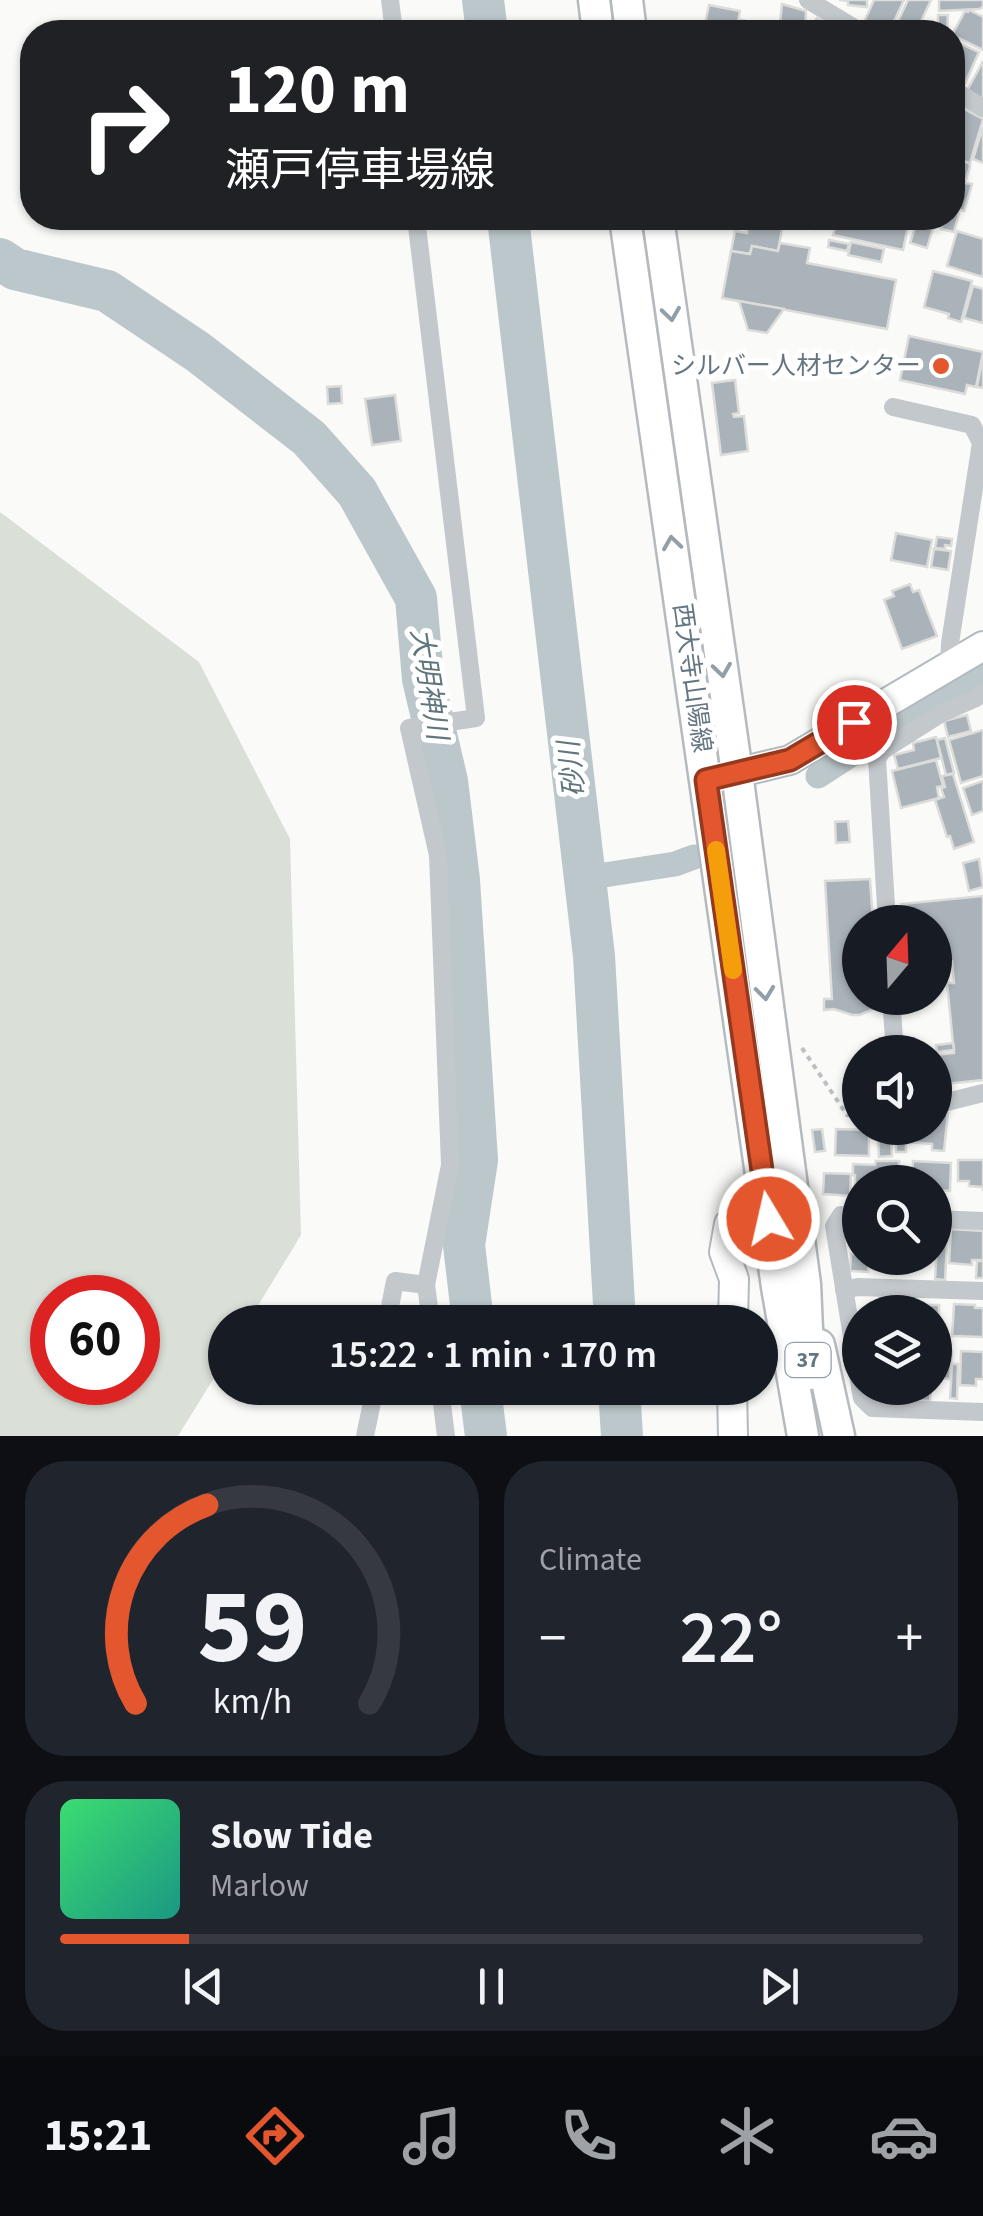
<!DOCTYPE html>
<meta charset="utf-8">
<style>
:root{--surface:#171b24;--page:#20242c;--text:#f1f3f6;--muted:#9ea1a6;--line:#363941;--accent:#e4572e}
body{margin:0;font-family:"Source Sans 3","Noto Sans JP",sans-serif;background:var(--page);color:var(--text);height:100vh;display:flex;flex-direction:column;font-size:38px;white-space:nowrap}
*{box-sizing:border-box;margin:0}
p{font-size:32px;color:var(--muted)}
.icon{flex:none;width:55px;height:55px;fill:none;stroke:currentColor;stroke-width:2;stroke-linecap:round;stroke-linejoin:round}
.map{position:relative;height:1436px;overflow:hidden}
.panel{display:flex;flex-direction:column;gap:25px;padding:25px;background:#0d0f14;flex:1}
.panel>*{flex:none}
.top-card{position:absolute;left:20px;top:20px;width:945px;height:210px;border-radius:40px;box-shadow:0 2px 8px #0004;background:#202124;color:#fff;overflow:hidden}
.needle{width:65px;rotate:19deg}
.buttons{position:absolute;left:842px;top:905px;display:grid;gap:20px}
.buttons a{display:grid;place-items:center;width:110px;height:110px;border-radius:50%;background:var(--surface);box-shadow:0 2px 8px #0004;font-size:50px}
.speed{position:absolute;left:30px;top:1275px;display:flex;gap:20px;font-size:50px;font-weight:700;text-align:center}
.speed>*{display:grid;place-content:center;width:130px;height:130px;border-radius:50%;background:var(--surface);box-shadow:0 2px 8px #0004;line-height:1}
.speed .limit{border:15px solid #d22;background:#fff;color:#111}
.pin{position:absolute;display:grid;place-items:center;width:85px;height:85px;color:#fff;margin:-42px;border:5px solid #fff;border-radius:50%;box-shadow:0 2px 10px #0007}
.me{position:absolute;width:110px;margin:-55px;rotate:351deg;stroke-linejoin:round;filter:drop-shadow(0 0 8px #0008)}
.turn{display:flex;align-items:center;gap:35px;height:210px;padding:0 40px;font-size:45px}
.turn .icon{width:130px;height:130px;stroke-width:2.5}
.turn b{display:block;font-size:70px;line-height:85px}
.big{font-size:75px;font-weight:600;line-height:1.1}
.panel .card{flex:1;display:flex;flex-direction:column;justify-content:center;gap:15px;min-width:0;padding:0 35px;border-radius:40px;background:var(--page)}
.panel .dial{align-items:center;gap:0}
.dial svg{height:260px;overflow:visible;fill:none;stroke:var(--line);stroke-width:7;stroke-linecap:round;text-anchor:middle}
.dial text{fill:var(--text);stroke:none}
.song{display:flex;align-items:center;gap:30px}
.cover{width:120px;height:120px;border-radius:15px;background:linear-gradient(135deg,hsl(140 70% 55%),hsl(170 70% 35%))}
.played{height:10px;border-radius:5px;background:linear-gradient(90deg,var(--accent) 15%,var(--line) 15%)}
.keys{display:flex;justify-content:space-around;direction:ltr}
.heat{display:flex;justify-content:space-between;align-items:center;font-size:55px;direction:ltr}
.panel .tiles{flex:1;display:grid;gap:25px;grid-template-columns:1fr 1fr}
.card:last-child{grid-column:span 2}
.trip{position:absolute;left:208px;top:1305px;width:570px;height:100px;border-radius:50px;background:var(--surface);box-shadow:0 2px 8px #0004;font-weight:600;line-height:100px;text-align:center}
.tab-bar{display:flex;height:160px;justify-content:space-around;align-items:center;background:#090b0e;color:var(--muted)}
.tab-bar .icon{width:70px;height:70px}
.tab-bar .selected{color:var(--accent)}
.tab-bar b{font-size:45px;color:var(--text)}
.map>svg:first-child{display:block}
.green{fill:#dadfd7;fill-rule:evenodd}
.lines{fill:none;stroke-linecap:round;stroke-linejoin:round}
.canal{stroke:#bbc7cb;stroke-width:25}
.river{stroke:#bbc7cb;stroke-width:42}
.building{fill:#aab3b9;stroke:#dcdcda;stroke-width:2.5}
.secondary-casing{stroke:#b3babf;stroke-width:32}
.primary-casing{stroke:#b5babe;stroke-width:35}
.path{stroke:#bbbfc2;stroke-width:4;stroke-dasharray:5 5;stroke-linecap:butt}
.street{stroke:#c3c8cc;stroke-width:18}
.secondary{stroke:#fff;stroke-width:28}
.primary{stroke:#fff;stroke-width:30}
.oneway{stroke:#939fa8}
.route-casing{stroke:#94391e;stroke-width:25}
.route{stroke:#e4572e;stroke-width:18}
.slow{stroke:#f59e0b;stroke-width:18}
.poi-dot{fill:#e4572e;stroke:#fff;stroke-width:4}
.labels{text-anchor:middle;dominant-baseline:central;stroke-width:10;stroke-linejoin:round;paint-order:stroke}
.shield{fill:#fff;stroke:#939fa8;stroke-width:2.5}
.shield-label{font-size:22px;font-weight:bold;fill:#657683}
.poi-label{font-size:25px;fill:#657683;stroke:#fff;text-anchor:end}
.street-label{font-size:25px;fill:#657683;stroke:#fff}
.water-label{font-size:28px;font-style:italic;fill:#60757c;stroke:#fff}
</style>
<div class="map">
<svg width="983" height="1436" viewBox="0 0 983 1436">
<rect width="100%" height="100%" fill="#fafaf8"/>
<path class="green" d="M0,512L199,662L290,839L301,1235L248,1322H225V1360L178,1436H0ZM52,1298H138V1382H52Z"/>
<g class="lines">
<g class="canal">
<path d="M818,776L983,669"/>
<path d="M585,878L675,864L694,857"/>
</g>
<g class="river">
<path d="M483,0L487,32"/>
<path d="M508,218L594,956L615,1322"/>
<path d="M0,259L15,269L107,291L198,352L309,438L357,492L416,598L423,679L447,781L459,880L477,1160L464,1245L473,1322"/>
<path d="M480,1388L486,1436"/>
<path d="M619,1388L622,1436"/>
</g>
</g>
<g class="building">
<path d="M839,0H867V7L848,5V1Z"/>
<path d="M874,0H904L889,32H879L864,22Z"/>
<path d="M908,0H931L916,32H893Z"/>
<path d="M939,0H983V7L979,9L939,11Z"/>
<path d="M782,4L806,11L805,28L801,27V32H779Z"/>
<path d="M709,5L740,11L736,32H703Z"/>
<path d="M969,10L983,17V50L952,35L965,11L968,12Z"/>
<path d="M938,15H948L947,32H938Z"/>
<path d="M817,18L841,32H808Z"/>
<path d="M741,20L762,24L761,32H739Z"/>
<path d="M953,40L979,52L965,83L952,77Z"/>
<path d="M983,61V99L967,91Z"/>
<path d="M956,105L983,119L970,163L955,159L961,143L952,140V117Z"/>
<path d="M983,127V163L973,159Z"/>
<path d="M952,158L969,163L970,166L965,183L972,184L964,211L952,208Z"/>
<path d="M952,211L959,213L954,232L941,229L942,225L937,223L938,218H952Z"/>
<path d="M750,218L783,224L778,251L752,246L750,254L731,251L735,231L747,233Z"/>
<path d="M757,218H817L815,229Z"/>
<path d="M838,218H870L908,226L903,250L833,235Z"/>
<path d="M918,218H936L927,248L910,243Z"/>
<path d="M957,231L983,239V277L947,266Z"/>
<path d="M829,240L849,244L847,251L828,247Z"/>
<path d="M851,242L884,249L881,262L848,255Z"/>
<path d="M780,243L810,248L807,263L896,280L887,329L722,298L731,251L750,254L752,246L778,251Z"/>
<path d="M933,271L972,281L961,322L948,318L949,314L924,307Z"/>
<path d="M973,286L983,289V323L964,318Z"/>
<path d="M739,301L784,309L767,333L748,330Z"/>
<path d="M909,336L983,352L976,387L967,385L965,394L900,380Z"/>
<path d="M983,355V388L977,387Z"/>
<path d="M735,380L739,413L733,414L734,417L744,416L748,451L721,455L712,383Z"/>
<path d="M341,386L342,403L328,404L327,387Z"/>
<path d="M395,395L401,441L372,445L365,399Z"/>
<path d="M896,533L932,540L927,567L891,560Z"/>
<path d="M937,537L952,539L951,546L945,545V549L935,548Z"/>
<path d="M934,549L951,551L948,570L931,567Z"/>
<path d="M910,584L913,592L919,590L937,636L902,649L884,600L894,596L892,591Z"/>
<path d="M967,715L971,731L948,737L944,721Z"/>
<path d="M983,730V776L961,783L949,740Z"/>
<path d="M936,737L941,758L898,769L894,755L914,750L913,743Z"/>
<path d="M945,738L954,773L946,775L937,740Z"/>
<path d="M936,760L943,786L937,787L939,798L901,808L892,771Z"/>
<path d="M953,774L974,842L954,849L950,836L947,837L935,800L944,797L941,788L945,787L942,776Z"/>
<path d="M983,781V811L972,815L963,788Z"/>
<path d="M848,821L850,842L836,843L835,822Z"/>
<path d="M979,859L983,887L969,891L963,863Z"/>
<path d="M870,879L873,922H860V998H879L880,1006L860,1015H852L834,1009L824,1010V999H832L825,881Z"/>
<path d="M983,896V1080L936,1085L935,1055L954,1053L947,983H954L952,961L935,962V922H903L901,904Z"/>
<path d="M953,1043L954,1050L937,1052L936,1045Z"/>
<path d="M948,1113L944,1151L932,1150V1144L907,1142L908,1128H935V1115Z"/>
<path d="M822,1129L825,1151L815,1152L812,1130Z"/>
<path d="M836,1129L869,1130V1156L835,1155Z"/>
<rect x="896" y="1131" width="10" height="21"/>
<path d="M891,1138L892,1156L879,1157L878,1139Z"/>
<path d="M958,1160H983V1191V1187L969,1186V1181H958Z"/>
<path d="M876,1161H899V1182H860V1196L855,1195V1175H853V1164L875,1165Z"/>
<path d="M913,1161L951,1163L950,1191L935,1190V1182H912Z"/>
<path d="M824,1173L851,1174L850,1196L823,1194Z"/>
<path d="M855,1224H860V1247H854Z"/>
<path d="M938,1229H948L945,1280L935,1279Z"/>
<path d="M951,1229L983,1231V1260H972V1265L949,1263Z"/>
<path d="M851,1254H860V1258H869L868,1272L850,1271Z"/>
<path d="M977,1261H983V1278H976Z"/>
<path d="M871,1303L903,1304L902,1312H870Z"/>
<path d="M954,1304L975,1305V1308H983V1337L952,1336Z"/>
<path d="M905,1305H939V1324H935V1312H905Z"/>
<path d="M935,1350L952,1351L950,1379L935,1378Z"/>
<path d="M961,1351L983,1352V1379H976V1386L960,1385Z"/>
<path d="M952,1364H958L957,1399L950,1398Z"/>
<path d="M912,1388H931L930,1401L912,1400Z"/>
</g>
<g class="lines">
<defs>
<g id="secondary">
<path d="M707,780L790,760L983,646"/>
<path d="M733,1322L734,1279L724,1252L729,1224L746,1217L769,1219"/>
<path d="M732,1388L733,1436"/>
</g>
<g id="primary">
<path d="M594,0L598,32"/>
<path d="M627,0L631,32"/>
<path d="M625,218L777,1287L803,1436"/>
<path d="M658,218L737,773L805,1284L809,1374"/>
<path d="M819,1345L839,1436"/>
</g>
</defs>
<use href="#secondary" class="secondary-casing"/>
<use href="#primary" class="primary-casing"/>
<path class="path" d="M802,1048L847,1115L860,1114"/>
<g class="street">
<path d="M390,0L394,32"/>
<path d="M808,0L861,32"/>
<path d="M952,89L983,108"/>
<path d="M416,218L476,718L409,728L438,855L450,1165L426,1285L431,1322"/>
<path d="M893,407L972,425L981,443L950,643L949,666"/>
<path d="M887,922L877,759L882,751L942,713L976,698L983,692"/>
<path d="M891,998L895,1052"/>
<path d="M935,1105L983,1093"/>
<path d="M860,1216L841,1215L834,1226L860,1386"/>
<path d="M935,1219L983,1221"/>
<path d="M844,1290L858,1287L983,1291"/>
<path d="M387,1322L395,1281L426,1285"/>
<path d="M440,1388L446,1436"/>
<path d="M860,1388L862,1398L872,1408L983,1412"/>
<path d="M365,1436L375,1388"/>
</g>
<use href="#secondary" class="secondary"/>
<use href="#primary" class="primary"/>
</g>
<defs><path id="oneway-chevron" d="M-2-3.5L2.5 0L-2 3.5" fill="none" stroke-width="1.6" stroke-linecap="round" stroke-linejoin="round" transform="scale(2.5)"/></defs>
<g class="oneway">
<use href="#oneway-chevron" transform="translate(671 314) rotate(82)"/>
<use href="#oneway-chevron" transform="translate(672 543) rotate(-98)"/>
<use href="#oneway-chevron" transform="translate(722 670) rotate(82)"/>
<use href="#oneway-chevron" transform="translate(765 993) rotate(83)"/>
</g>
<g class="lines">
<defs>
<path id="route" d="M769,1219L706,780L790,760L854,722"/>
</defs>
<use href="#route" class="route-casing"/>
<use href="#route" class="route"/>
<path class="slow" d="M716,850L733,970"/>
</g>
<circle class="poi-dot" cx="941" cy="366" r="10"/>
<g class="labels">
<rect class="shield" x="785.5" y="1343" width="45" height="34" rx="8"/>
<g class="shield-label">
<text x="808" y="1360">37</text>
</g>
<g class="poi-label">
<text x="921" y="366">シルバー人材センター</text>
</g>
<g class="street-label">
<text transform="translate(692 678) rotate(82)">西大寺山陽線</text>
</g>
<g class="water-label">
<text transform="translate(429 684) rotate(81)">大明神川</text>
<text transform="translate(572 769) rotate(-97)">砂川</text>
</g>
</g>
</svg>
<div class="buttons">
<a><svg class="needle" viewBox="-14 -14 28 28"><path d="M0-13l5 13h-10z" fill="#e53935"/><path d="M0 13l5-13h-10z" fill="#9ea1a6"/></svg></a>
<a><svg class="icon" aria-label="sound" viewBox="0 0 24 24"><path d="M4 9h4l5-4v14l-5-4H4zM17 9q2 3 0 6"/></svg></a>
<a><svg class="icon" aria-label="search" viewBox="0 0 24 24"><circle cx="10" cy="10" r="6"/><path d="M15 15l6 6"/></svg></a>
<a><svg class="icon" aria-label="layers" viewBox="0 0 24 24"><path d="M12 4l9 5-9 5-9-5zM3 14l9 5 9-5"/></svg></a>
</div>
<div class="speed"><div class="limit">60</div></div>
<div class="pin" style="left:854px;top:722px;background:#d93025"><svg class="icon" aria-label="arrive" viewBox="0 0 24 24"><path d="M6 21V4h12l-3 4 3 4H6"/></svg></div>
<svg class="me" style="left:769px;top:1219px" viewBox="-20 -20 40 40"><circle r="17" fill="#e4572e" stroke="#fff" stroke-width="3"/><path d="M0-11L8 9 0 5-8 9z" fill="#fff"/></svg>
<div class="trip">15:22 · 1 min · 170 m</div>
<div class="top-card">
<div class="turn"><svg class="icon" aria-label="right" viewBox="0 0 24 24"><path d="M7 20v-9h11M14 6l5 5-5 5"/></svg><div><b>120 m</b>瀬戸停車場線</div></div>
</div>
</div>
<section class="panel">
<div class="tiles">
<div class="card dial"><svg viewBox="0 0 100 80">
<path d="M14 69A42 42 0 1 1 86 69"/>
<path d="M14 69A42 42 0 0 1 36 8" stroke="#e4572e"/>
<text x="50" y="56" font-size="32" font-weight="700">59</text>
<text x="50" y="72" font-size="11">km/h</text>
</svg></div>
<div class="card"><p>Climate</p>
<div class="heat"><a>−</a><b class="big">22°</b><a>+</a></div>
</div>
<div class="card">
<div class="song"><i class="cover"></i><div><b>Slow Tide</b><p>Marlow</p></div></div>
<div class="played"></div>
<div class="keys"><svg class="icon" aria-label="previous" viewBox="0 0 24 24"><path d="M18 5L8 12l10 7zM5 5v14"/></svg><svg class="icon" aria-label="pause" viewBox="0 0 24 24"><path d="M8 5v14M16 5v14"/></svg><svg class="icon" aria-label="next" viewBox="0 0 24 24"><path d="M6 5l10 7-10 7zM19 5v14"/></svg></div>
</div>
</div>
</section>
<nav class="tab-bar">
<b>15:21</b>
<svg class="icon selected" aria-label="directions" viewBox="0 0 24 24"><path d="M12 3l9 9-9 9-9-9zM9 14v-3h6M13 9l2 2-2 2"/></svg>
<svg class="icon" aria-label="music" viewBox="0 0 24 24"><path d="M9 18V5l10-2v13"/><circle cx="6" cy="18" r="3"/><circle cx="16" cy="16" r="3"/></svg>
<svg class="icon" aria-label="phone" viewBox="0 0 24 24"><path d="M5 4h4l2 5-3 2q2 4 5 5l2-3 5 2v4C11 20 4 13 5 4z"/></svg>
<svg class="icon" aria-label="climate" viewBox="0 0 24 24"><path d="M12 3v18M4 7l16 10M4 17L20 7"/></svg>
<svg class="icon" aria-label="car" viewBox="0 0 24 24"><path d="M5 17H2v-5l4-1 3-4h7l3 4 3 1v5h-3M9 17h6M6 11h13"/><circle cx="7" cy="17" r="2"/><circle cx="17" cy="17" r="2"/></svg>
</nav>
